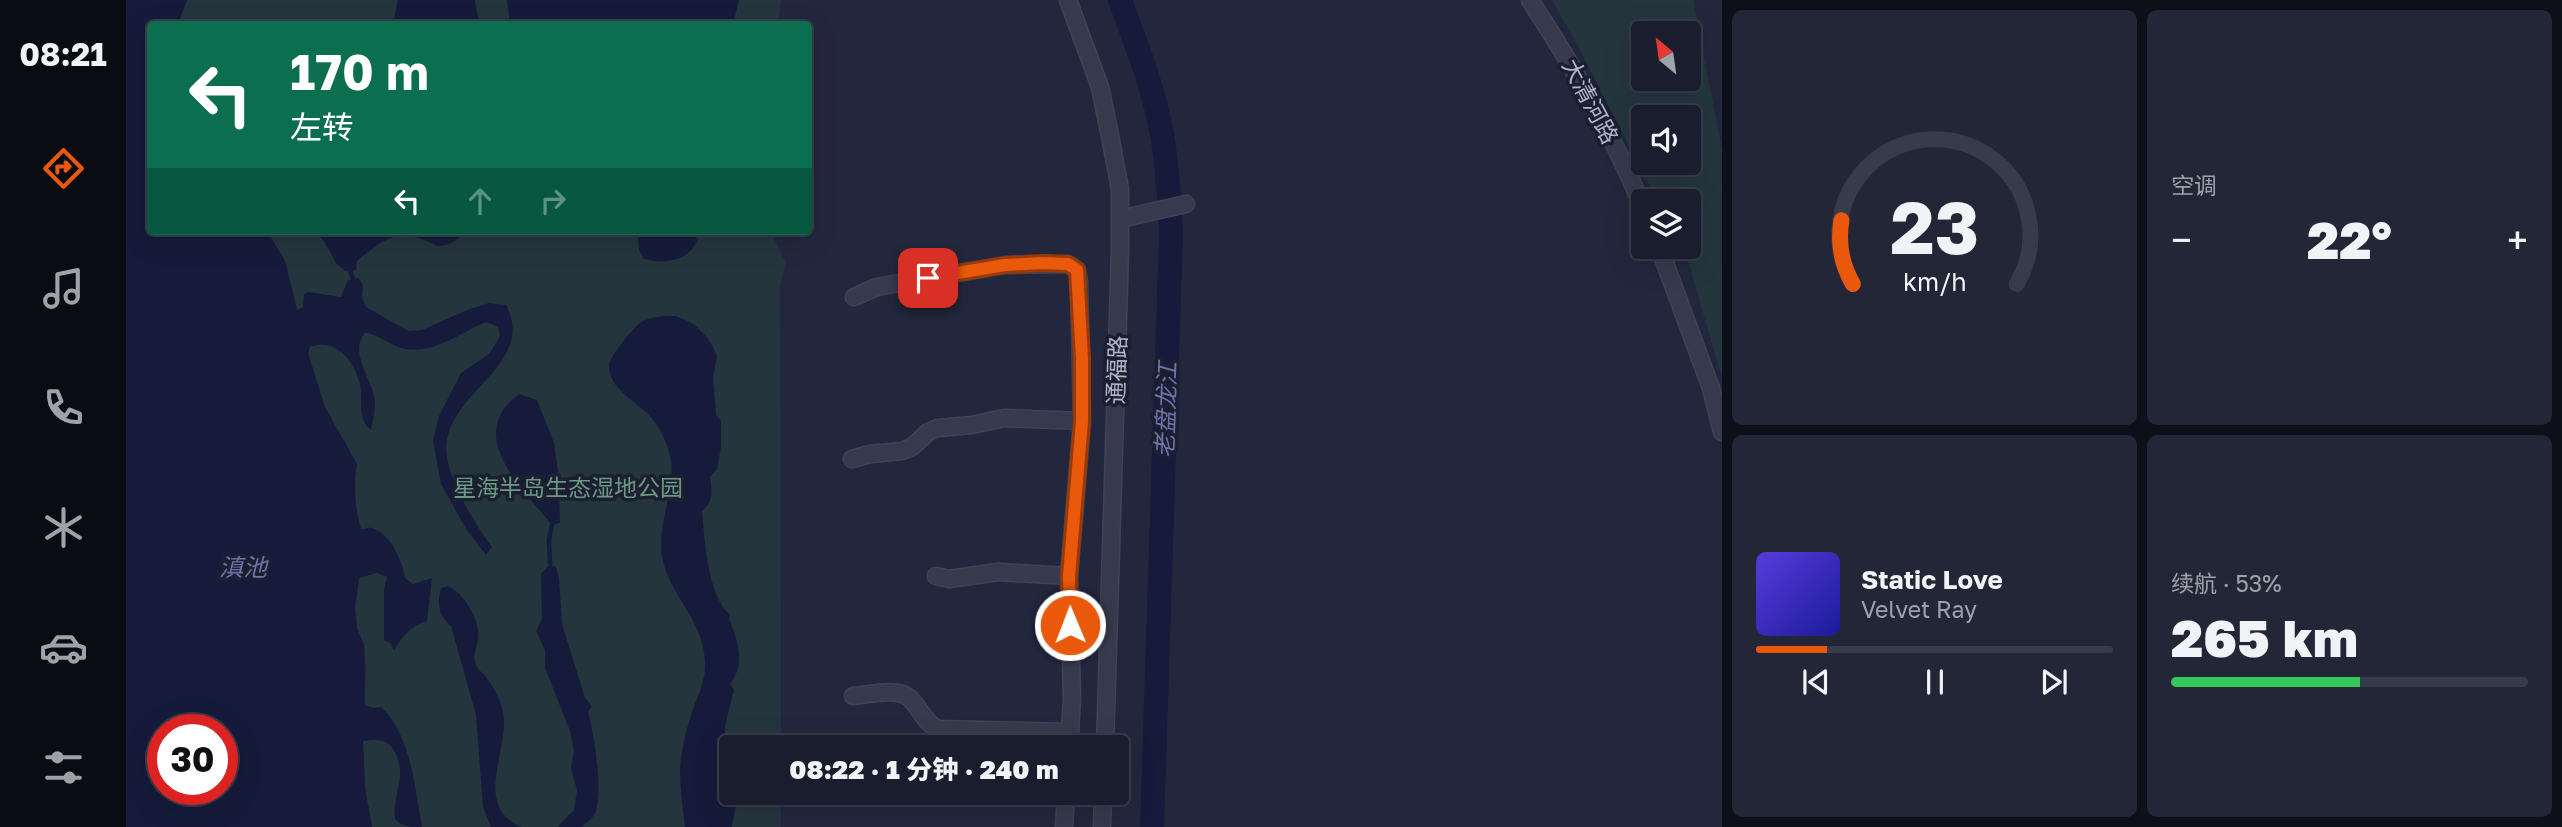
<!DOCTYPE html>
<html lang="zh">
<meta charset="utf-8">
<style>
:root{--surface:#1a1d2e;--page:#232636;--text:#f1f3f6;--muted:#9fa2aa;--line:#383b4a;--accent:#ea580c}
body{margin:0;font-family:"Golos Text","Noto Sans SC",sans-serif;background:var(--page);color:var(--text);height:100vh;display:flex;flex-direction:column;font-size:26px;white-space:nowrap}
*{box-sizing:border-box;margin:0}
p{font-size:23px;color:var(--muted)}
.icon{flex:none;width:38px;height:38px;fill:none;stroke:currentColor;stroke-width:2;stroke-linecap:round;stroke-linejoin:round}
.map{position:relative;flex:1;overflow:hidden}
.panel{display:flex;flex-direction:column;gap:10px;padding:10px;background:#0e1019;width:840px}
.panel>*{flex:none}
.guide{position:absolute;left:21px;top:21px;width:665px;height:214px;border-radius:7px;box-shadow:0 7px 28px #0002,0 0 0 2px var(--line);background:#0b6e4f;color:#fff;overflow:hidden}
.needle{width:46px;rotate:331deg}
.controls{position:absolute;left:1505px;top:21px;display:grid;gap:14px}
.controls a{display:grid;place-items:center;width:70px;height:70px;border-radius:7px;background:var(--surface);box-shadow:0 7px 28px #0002,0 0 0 2px var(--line);font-size:35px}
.speed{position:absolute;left:21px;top:714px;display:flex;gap:14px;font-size:35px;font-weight:700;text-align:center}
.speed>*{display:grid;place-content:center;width:91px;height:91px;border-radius:50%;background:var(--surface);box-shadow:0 7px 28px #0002,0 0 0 2px var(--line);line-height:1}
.speed .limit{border:10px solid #d22;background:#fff;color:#111}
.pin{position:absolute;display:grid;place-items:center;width:60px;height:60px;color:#fff;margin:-30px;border-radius:14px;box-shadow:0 4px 10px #0006}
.me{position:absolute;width:77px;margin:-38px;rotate:359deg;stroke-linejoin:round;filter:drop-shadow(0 0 5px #0008)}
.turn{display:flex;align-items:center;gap:24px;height:147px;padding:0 28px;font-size:32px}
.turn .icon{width:91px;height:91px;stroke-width:2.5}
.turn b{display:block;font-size:49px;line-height:60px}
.lanes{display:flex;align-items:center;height:66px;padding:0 28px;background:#0003;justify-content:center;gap:35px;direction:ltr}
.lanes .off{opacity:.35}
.big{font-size:52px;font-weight:800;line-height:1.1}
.panel .card{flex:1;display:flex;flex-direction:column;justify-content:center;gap:10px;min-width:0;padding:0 24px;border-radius:10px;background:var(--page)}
.panel .dial{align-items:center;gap:0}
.dial svg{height:182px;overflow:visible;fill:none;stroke:var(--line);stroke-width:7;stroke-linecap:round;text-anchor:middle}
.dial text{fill:var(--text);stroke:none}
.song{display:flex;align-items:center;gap:21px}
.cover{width:84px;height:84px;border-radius:10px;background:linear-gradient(135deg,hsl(250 70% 55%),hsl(240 70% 35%))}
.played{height:7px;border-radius:4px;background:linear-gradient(90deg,var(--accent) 20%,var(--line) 20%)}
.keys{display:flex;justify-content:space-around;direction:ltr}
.heat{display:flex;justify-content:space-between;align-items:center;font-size:38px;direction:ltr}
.charge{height:10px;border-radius:5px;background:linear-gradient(90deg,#34c759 53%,var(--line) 0)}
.panel .tiles{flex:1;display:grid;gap:10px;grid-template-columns:repeat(2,1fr)}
.trip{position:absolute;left:593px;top:735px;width:410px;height:70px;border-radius:7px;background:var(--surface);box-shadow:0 7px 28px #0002,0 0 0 2px var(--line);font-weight:800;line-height:70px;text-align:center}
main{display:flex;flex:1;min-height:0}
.tabs{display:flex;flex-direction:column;width:126px;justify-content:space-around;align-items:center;background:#0a0c12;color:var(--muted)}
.tabs .icon{width:49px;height:49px}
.tabs .on{color:var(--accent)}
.tabs b{font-size:32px;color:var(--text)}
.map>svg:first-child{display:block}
.green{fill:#25353e;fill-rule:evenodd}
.water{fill:#161b3b;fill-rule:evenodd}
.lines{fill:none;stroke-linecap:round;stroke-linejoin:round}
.stream{stroke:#161b3b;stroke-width:4.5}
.river{stroke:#161b3b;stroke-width:24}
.street-casing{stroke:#404356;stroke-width:19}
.street{stroke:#373a4d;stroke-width:16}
.route-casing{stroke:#983908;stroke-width:18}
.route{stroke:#ea580c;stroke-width:12}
.labels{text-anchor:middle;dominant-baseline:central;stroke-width:7;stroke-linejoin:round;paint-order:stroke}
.street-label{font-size:23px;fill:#b3b5c9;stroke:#1c1f32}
.park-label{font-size:23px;fill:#6a9a82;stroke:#1c1f32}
.water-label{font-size:24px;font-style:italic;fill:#6c75a8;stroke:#1c1f32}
</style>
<main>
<nav class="tabs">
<b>08:21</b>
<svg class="icon on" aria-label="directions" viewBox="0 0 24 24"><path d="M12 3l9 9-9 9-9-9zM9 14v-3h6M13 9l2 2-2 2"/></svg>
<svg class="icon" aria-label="music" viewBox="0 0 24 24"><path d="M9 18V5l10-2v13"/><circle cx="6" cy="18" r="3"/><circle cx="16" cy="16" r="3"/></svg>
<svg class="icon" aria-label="phone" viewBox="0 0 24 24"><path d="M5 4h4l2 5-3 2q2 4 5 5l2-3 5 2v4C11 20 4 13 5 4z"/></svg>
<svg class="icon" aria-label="climate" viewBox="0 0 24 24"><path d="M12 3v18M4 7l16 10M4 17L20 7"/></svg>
<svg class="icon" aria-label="car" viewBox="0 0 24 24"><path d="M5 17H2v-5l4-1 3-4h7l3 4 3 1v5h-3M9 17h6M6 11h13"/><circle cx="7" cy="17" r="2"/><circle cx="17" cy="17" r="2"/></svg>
<svg class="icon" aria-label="filters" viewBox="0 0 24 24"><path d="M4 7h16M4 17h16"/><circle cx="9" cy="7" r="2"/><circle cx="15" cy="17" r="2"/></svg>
</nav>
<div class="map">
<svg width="1596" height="827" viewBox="0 0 1596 827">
<rect width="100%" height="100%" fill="#23273d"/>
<g class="green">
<path d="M61,0H655L652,24H52Z"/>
<path d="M1426,0H1567L1596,149V378L1563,264L1554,247H1563V201H1531L1451,44ZM1517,33H1563V79H1517ZM1517,117H1563V163H1517Z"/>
<path d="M141,231H644L660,263L654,286L655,747H606V793H655V827H246L239,788L237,741L240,670L238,645L231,628L229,608L233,578L235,529L230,509L229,475L231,464L198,407L189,382L159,261Z"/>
</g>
<g class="water">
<path d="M0,0H61L52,24H24V231H141L159,261L171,310L177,307L178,294L182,292L215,297L222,280L232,278L237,285L236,298L240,307L282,331L296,330L341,310L363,303L380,305C410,362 329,389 321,440C315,471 348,523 366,547L360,555L340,529L315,484L307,440L313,416L335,373L363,354L374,336L372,327L360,322C334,333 308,354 279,349C264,346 253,334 239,333C222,353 247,379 249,402C249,412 247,421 245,430C231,420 237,400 234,384C228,361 210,337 184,347L182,353L199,407L231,464C227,485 229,509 235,529C238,529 242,527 246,528C264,533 277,562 279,578L287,584L306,578L301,621C284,626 277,636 268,650L264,643L258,640V589L261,577L251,573L233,578L229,608L231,628L238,645L239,705L248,708L255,707C285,735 289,788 296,827C287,827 276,827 270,820C265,813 274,784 274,775C275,768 272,760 270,754C263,738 251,739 237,741L239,788L246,827H0ZM37,730H96V789H37Z"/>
<path d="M272,0H349L353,24H267Z"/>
<path d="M381,0H613L607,24H384Z"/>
<path d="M188,231H337C334,240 322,246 312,246C274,227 261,236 231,261L230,270L219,271L210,263L198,241Z"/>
<path d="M511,231H568L571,241C561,262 540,264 518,259L513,250Z"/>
<path d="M550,316C571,323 583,336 591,356L587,378L590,415L595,421V447L591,469L584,477C586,490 588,501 576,511C579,541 581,594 604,615L603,619C612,640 620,664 604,684L608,690L599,726V740L605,762L606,793H612L606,827H559C557,805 552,781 555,758C557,743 561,727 566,712C571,697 579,683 579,666C580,624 549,602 538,565C527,526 552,492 544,455C540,440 532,424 521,413C507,400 482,387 483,365C484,356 507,328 514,323C524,316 539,316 550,316Z"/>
<path d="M393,394L411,400L428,443L433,479L434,523L426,525C397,489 337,435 393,394Z"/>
<path d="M424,564L430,567L433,578L436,624L459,698L466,706L462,712C468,735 477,788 470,811C467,818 461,823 455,827H431L448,810L451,790L445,768L448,751L444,731L419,668V650L410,631L416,618L415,574Z"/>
<path d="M322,586C338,593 355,621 352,639C351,648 346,656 350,665C352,670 357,673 360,677C367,686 374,699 377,711C385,748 345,805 395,827H365L357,807L350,715L325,626C312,615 311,603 315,588Z"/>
</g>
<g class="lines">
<g class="stream">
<path d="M224,270L227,279"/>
<path d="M424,564L423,540L426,525"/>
</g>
<path class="river" d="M994,0C1010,44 1028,88 1036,135C1042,167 1043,200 1045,233L1026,827"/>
<defs>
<g id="street">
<path d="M942,0L974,87L984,136L994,189V250L979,747"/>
<path d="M1404,0C1447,66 1487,134 1517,208"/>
<path d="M994,219L1060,204"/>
<path d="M1533,247L1585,388L1596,432"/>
<path d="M728,297L751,287L879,265L942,264L951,270L953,282L956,421L943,576L946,699L943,747"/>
<path d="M726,459L744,454L776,451L786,447L802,432L812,428L846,425L878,418L956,421"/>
<path d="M810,576L823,579L872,572L943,576"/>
<path d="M727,696C741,695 758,690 772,693C791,695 794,721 812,729L944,732"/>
<path d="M938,827L940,793"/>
<path d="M976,827L977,793"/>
</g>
</defs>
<use href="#street" class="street-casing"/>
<use href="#street" class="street"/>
</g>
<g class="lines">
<defs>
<path id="route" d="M802,278L879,265L916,263L942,264L951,270L956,358V421L943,576L944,625"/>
</defs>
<use href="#route" class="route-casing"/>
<use href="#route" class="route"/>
</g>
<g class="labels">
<g class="street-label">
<text transform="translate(1465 101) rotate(62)">大清河路</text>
<text transform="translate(990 370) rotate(-88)">通福路</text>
</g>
<g class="park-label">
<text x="442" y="487">星海半岛生态湿地公园</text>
</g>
<g class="water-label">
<text transform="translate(1039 410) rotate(-88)">老盘龙江</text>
<text x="117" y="566">滇池</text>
</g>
</g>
</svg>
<div class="controls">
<a><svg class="needle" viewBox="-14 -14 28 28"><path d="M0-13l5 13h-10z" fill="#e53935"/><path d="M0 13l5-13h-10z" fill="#9fa2aa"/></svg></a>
<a><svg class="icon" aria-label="sound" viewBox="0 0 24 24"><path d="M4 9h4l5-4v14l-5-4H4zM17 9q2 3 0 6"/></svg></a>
<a><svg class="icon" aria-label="layers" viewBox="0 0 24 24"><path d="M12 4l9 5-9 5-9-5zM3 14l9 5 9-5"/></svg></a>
</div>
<div class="speed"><div class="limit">30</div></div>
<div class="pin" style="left:802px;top:278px;background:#d93025"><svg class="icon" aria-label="arrive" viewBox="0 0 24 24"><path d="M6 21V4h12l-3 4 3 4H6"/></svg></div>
<svg class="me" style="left:944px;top:625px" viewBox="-20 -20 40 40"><circle r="17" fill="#ea580c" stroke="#fff" stroke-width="3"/><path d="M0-11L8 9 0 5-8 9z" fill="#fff"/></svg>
<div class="trip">08:22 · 1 分钟 · 240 m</div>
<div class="guide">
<div class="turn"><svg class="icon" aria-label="left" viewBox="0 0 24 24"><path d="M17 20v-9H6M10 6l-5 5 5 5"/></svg><div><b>170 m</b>左转</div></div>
<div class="lanes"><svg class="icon" aria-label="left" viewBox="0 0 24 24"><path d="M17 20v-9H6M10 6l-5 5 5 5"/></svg><svg class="icon off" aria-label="ahead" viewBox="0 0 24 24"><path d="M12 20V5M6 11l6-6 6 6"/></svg><svg class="icon off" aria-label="right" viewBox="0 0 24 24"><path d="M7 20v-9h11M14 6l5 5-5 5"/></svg></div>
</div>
</div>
<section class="panel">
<div class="tiles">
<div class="card dial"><svg viewBox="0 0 100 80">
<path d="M14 69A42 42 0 1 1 86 69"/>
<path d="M14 69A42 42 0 0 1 9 41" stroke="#ea580c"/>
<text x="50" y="56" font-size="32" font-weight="700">23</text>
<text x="50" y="72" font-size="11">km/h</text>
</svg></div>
<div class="card"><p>空调</p>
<div class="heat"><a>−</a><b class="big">22°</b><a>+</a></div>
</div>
<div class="card">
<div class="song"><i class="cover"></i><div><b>Static Love</b><p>Velvet Ray</p></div></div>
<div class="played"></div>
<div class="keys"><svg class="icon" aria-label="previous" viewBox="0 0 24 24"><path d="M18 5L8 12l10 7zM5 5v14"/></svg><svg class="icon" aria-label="pause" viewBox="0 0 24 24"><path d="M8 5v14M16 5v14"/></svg><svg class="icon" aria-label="next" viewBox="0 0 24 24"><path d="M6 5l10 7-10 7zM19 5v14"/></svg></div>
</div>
<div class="card"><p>续航 · 53%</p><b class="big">265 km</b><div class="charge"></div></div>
</div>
</section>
</main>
